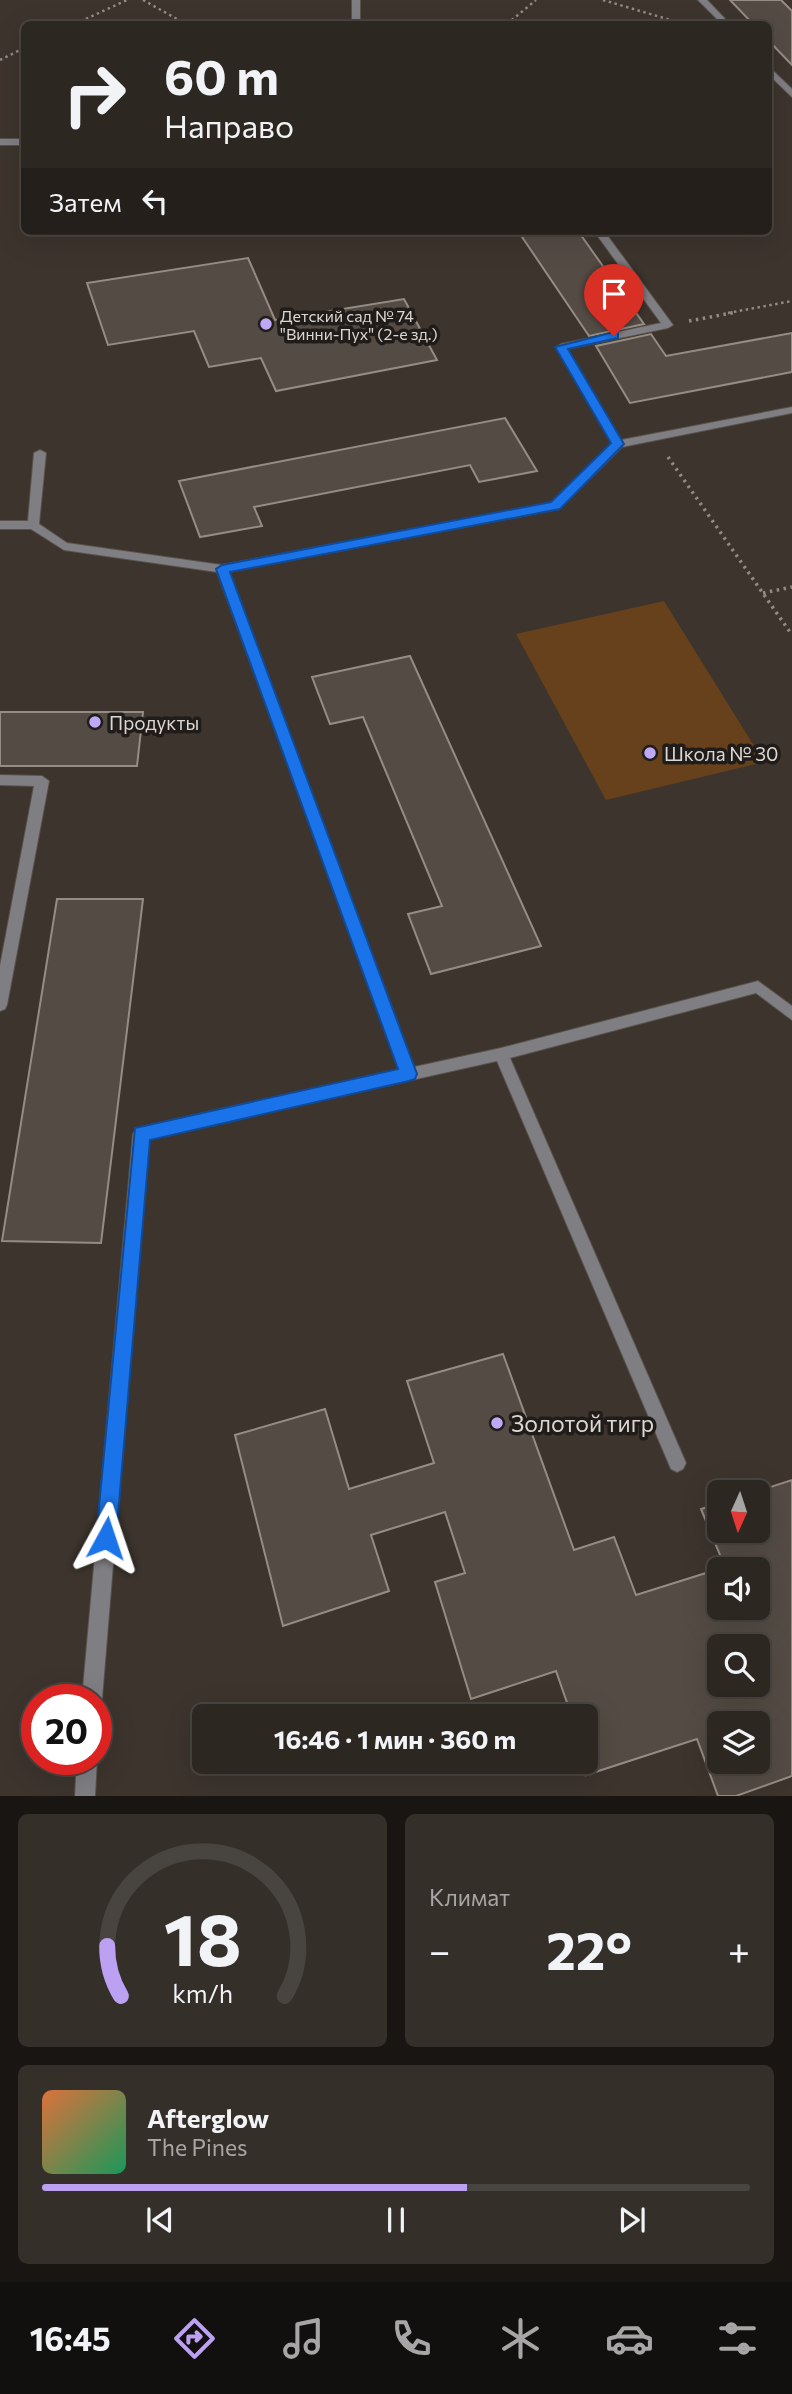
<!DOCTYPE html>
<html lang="ru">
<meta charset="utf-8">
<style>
:root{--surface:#2d2722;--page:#352f2a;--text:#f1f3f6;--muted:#a7a5a5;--line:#484440;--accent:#bca0f2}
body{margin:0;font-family:Commissioner,sans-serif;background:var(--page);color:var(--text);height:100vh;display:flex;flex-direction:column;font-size:26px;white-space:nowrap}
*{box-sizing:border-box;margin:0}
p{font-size:23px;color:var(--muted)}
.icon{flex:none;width:38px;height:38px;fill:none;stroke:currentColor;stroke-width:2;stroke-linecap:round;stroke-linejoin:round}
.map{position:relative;height:1796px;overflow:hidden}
.drawer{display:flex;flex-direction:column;gap:18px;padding:18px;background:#191513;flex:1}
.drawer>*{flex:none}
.guide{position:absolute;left:21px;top:21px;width:751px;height:214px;border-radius:10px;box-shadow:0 7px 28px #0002,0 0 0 2px var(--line);background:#2d2722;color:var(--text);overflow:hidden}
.needle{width:46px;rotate:183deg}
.tools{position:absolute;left:707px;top:1480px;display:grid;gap:14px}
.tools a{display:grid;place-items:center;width:63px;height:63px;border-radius:10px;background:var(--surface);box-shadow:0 7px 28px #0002,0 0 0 2px var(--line);font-size:35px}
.speed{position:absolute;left:21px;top:1684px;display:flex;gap:14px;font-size:35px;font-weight:700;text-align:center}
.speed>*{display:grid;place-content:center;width:91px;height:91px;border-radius:50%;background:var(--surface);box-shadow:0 7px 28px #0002,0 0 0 2px var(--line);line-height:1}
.speed .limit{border:10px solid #d22;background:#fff;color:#111}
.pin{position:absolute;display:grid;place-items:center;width:60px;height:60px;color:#fff;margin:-72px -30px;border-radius:50% 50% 50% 0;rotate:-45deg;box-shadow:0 0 7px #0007}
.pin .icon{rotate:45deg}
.me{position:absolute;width:77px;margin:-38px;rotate:5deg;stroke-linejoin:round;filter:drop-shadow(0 0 5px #0008)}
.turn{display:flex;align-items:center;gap:24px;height:147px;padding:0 28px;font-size:32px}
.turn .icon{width:91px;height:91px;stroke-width:2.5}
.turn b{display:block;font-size:49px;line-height:60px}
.then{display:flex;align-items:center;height:66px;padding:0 28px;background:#0003;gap:14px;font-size:26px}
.big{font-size:52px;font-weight:700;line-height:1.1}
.drawer .widget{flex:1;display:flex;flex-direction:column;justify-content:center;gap:10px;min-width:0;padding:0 24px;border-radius:10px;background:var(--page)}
.drawer .dial{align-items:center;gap:0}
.dial svg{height:182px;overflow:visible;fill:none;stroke:var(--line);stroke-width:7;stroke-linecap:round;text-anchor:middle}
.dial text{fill:var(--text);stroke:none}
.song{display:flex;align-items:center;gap:21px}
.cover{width:84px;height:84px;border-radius:10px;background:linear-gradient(135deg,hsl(20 70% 55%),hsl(150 70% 35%))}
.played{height:7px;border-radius:4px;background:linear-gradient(90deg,var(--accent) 60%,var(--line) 60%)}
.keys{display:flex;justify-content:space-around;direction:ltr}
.heat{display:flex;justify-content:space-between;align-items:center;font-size:38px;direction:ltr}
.drawer .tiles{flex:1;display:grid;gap:18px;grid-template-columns:1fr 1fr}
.widget:last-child{grid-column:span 2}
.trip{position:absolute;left:192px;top:1704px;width:406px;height:70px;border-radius:10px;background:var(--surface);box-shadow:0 7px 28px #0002,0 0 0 2px var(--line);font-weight:700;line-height:70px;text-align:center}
.tabs{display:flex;height:112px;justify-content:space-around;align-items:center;background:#12100e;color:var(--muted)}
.tabs .icon{width:49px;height:49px}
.tabs .active{color:var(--accent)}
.tabs b{font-size:32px;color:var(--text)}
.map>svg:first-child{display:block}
.green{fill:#67411b}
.building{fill:#534b44;stroke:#968c84;stroke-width:2;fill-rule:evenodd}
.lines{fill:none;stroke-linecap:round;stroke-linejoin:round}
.lane-casing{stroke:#59514b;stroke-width:2}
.path-far1{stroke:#928b85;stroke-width:2.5;stroke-dasharray:2.5 3.5;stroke-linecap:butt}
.path{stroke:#928b85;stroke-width:3.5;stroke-dasharray:2.5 4.5;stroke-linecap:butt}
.lane{fill:#7f7e83;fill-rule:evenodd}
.route{fill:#1a73e8;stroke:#114b97;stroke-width:2}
.poi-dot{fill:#bda9f5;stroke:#201c19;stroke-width:2.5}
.labels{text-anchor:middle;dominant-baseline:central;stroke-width:7;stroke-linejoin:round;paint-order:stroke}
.far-poi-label{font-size:16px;fill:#ddd7d3;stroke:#201c19;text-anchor:start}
.poi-label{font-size:19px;fill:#ddd7d3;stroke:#201c19;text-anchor:start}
.near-poi-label{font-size:23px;fill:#ddd7d3;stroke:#201c19;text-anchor:start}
</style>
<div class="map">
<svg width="792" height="1796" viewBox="0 0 792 1796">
<rect width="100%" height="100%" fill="#3c342d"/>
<path class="green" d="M664,601L764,762L606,800L516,634Z"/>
<g class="building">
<path d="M730,0H781L792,11V65L768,40V24H753Z"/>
<path d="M518,231H578L644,324L589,336Z"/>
<path d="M248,258L275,320L404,299L437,360L276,391L261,358L209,367L194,331L108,345L87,283Z"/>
<path d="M792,333V372L630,403L596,346L651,334L666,356Z"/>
<path d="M505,418L537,471L479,482L470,465L254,507L262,526L200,537L179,481Z"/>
<path d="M410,656L541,946L431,974L408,914L442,906L363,717L330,724L312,677Z"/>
<path d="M0,712H143L137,766H0Z"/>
<path d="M57,899H143L101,1243L2,1241Z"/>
<path d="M503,1354L574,1550L614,1537L636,1595L725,1567L701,1509L719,1503V1531H758V1493H752L792,1480V1776L736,1796H718L697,1739L586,1775V1717H572L556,1671L471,1699L435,1582L465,1573L445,1512L371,1535L389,1591L283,1626L235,1435L325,1409L349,1489L434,1463L407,1381ZM719,1570H758V1608H719ZM719,1647H758V1685H719ZM719,1724H758V1762H719Z"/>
</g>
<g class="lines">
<defs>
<g id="lane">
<rect x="352" y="0" width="8" height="24"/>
<path d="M698,0H707L730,24H722Z"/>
<path d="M768,66L792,89V97L768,74Z"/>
<rect x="0" y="139" width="24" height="6"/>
<path d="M594,231H604L673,325L668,328L567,349L621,440L792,407V413L622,447L559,509L229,572L414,1067L501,1048L758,981L792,1006V1020L756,993L510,1058L686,1463L683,1469L677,1472L671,1469L497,1061L148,1139L102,1699L96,1707V1699H82L133,1134L136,1129L141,1127L400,1070L217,572L64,550L31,529H0V521H28L34,453L40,450L46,453L39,524L67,543L222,565L551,503L612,443L556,347L561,344L661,323Z"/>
<path d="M0,775L42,776L49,781L7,1005L5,1009L0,1011V966L34,786L0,785Z"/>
<path d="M96,1758L97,1759L95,1796H75L77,1759Z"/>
</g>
</defs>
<use href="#lane" class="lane-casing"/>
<g class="path-far1">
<path d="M143,0L186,24"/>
<path d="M603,0L684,24"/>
<path d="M75,24L127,0"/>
<path d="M507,24L536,0"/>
<path d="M0,60L24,48"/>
<path d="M728,313L792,301"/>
</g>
<g class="path">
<path d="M689,321L737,312"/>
<path d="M668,457L792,635"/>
<path d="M763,593L792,587"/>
</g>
<use href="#lane" class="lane"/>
</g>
<path class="route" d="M614,332L618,333V338L568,349L624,444L560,509L230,572L417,1074L415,1079L409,1081L150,1140L116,1538L113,1545L106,1548L99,1545L96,1538L135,1128L398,1069L216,569L222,565L551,502L611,443L555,347Z"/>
<g class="poi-dot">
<circle cx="266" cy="324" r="7"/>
<circle cx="95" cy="722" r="7"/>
<circle cx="650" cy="753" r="7"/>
<circle cx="497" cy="1423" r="7"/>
</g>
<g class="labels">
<g class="far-poi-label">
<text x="280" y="315">Детский сад № 74<tspan x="280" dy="18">"Винни-Пух" (2-е зд.)</tspan></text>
</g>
<g class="poi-label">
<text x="109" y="722">Продукты</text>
<text x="664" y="753">Школа № 30</text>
</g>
<g class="near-poi-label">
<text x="511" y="1423">Золотой тигр</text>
</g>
</g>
</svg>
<div class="tools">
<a><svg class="needle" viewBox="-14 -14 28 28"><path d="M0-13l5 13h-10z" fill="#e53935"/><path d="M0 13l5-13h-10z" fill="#a7a5a5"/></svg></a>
<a><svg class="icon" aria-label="sound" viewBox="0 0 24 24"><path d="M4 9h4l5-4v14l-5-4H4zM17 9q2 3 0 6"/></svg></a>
<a><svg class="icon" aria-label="search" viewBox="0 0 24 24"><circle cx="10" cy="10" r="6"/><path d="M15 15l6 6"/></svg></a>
<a><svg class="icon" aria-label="layers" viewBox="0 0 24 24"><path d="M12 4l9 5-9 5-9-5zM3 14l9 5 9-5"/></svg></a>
</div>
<div class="speed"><div class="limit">20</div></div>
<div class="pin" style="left:614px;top:336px;background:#d93025"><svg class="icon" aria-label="arrive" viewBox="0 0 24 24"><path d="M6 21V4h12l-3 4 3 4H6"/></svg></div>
<svg class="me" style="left:106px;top:1538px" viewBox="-20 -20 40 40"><path d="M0-17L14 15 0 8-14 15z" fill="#1a73e8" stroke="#fff" stroke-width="4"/></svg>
<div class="trip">16:46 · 1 мин · 360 m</div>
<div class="guide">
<div class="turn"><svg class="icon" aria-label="right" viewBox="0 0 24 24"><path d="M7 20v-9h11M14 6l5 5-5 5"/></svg><div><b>60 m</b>Направо</div></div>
<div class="then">Затем<svg class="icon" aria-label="left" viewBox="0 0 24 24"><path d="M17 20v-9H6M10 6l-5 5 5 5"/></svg></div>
</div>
</div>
<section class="drawer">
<div class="tiles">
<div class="widget dial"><svg viewBox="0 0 100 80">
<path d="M14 69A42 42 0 1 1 86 69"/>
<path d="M14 69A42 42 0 0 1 8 47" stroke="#bca0f2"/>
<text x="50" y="56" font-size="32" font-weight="700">18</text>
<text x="50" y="72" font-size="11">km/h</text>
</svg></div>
<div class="widget"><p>Климат</p>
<div class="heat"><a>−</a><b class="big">22°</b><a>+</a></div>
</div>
<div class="widget">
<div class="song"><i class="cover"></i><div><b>Afterglow</b><p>The Pines</p></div></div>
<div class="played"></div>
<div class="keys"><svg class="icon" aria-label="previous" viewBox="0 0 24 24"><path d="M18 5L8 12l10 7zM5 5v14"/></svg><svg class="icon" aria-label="pause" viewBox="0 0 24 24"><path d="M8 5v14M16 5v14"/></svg><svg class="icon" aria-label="next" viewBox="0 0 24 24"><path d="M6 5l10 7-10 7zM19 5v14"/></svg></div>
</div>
</div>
</section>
<nav class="tabs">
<b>16:45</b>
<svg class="icon active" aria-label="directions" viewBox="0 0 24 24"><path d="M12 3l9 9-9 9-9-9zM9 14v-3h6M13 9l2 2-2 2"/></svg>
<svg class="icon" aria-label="music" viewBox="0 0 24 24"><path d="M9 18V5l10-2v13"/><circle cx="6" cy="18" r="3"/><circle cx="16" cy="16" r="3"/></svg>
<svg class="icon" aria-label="phone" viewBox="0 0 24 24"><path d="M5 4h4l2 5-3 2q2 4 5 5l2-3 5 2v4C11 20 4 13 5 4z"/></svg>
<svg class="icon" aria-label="climate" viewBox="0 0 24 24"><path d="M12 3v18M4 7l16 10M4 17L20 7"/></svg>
<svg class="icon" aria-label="car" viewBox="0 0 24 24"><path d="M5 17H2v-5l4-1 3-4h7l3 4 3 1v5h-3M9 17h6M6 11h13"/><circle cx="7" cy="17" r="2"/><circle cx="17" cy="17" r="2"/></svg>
<svg class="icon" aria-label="filters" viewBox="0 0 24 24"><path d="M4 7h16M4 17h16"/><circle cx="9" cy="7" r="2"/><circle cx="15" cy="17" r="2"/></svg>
</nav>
